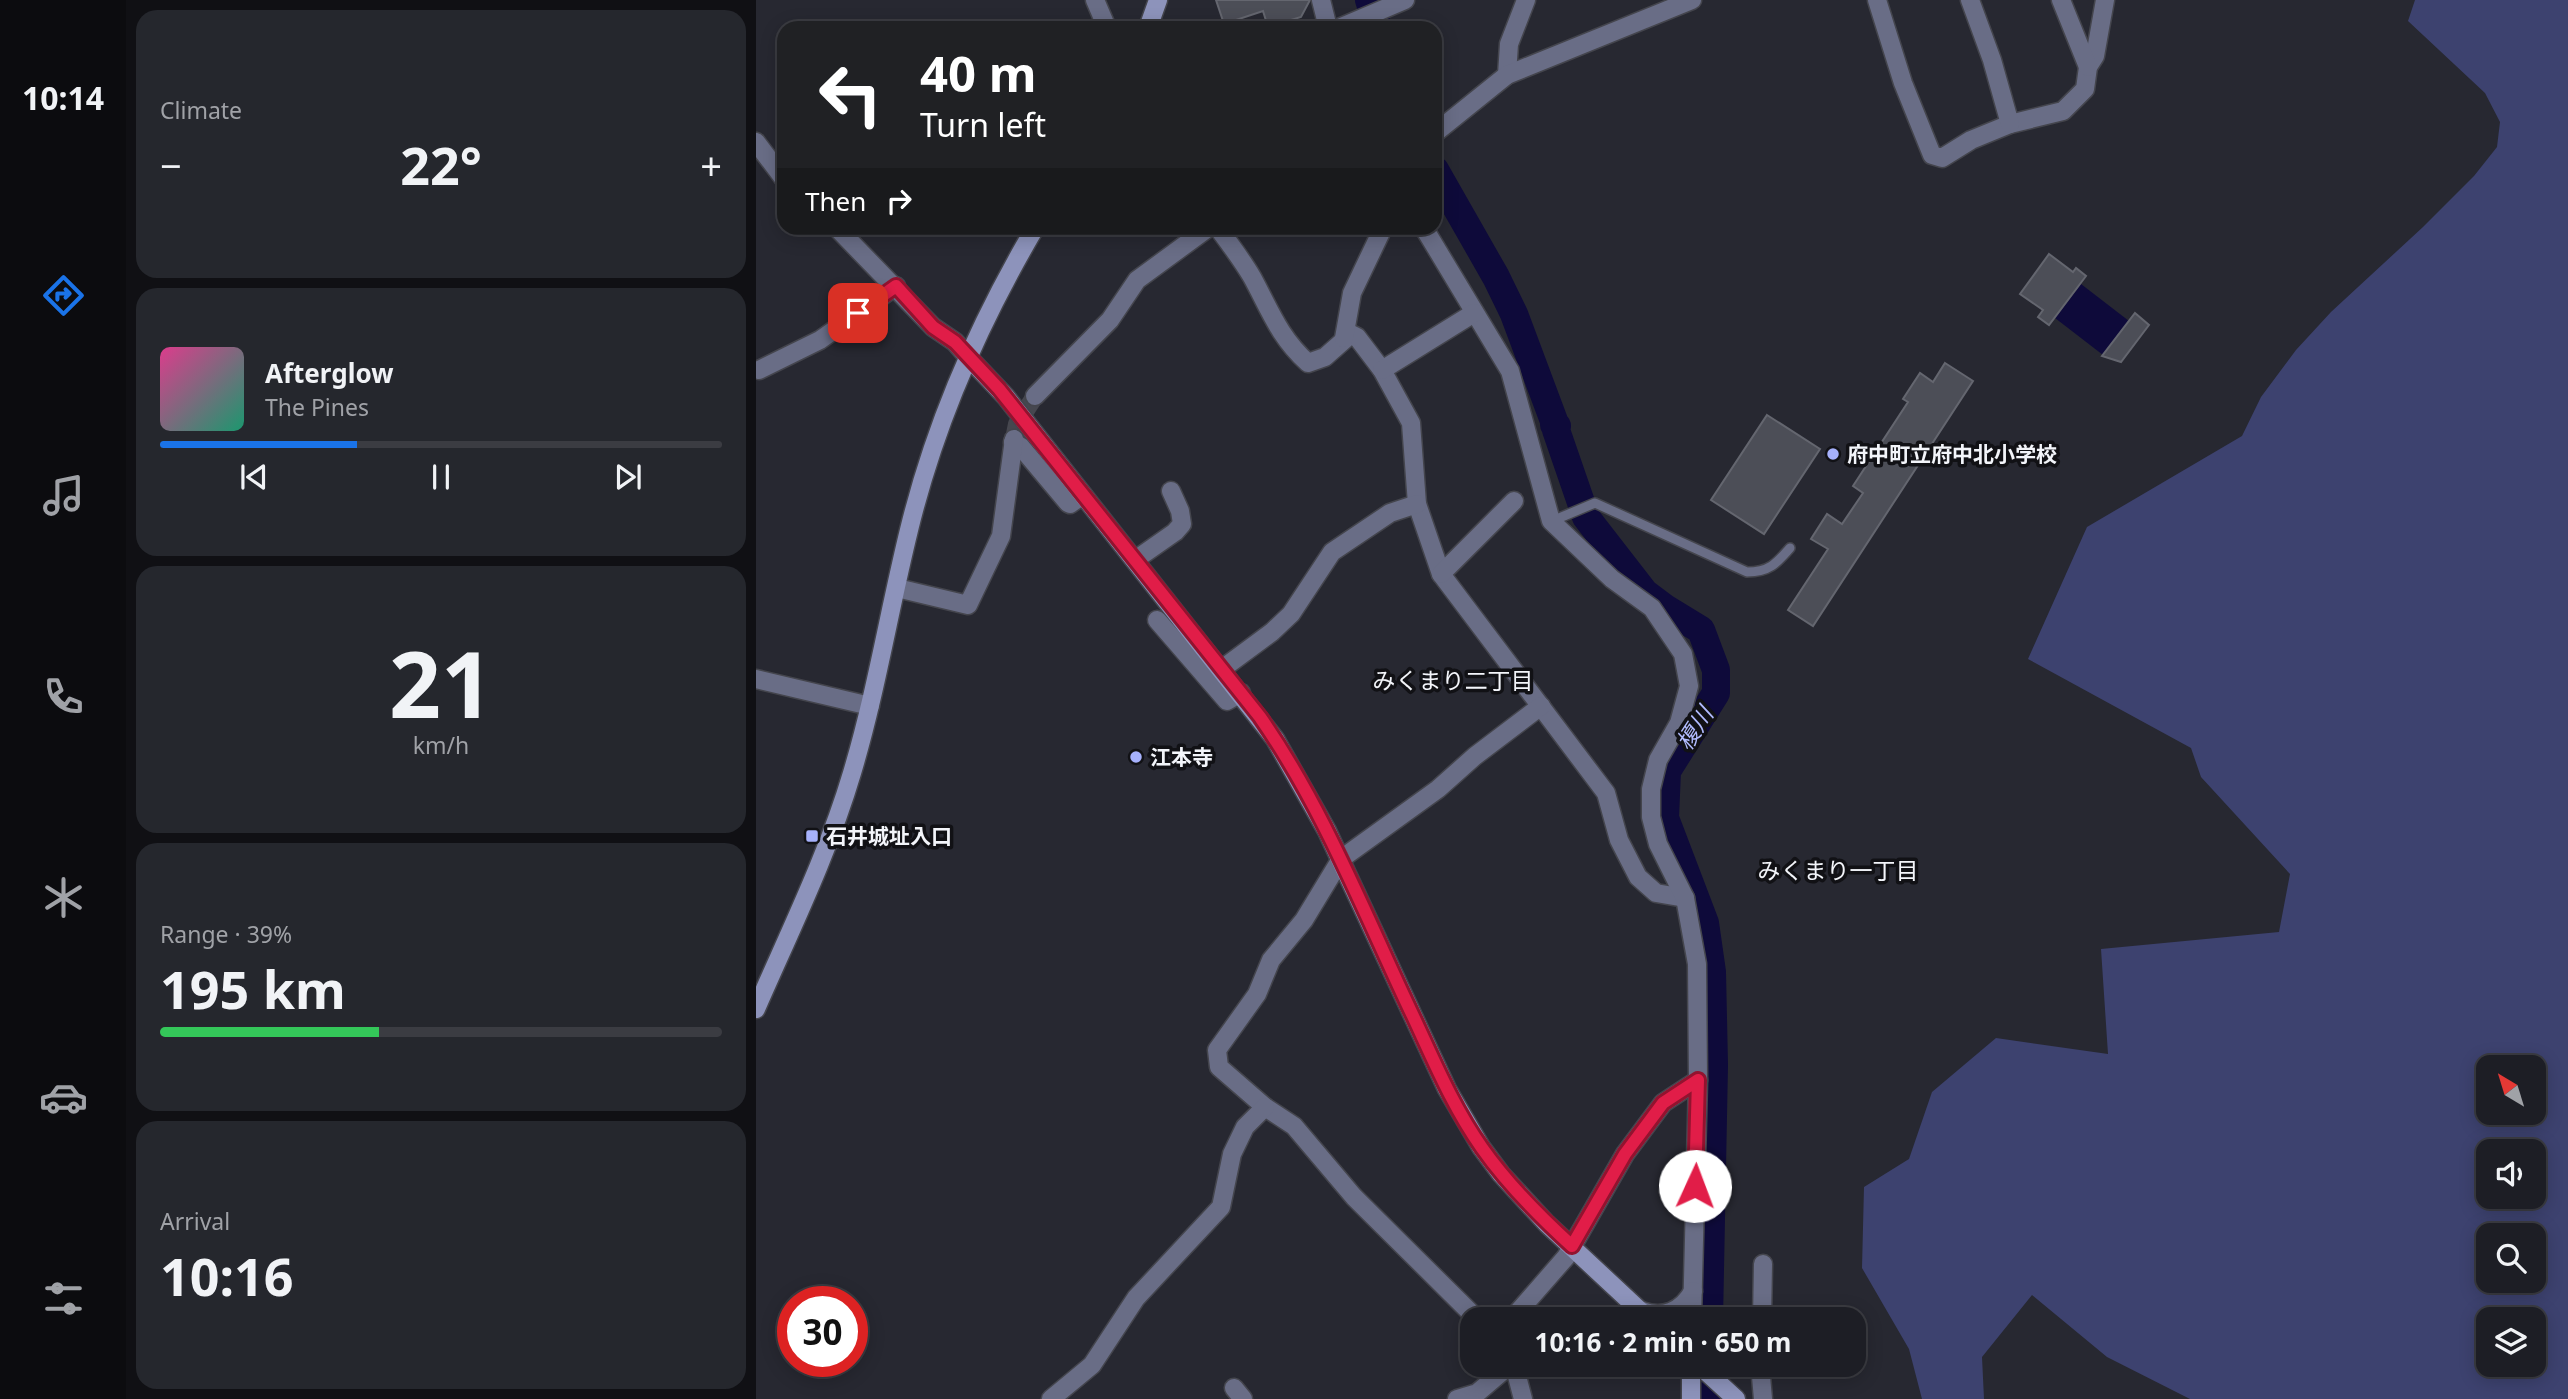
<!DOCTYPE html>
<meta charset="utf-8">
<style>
:root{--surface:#1d1e25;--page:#25272d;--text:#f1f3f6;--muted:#a0a2a7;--line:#3b3c42;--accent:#1a73e8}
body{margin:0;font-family:"Noto Sans","Noto Sans JP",sans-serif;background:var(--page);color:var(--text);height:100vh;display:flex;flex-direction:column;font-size:26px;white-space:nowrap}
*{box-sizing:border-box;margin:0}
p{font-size:23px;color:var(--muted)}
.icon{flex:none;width:38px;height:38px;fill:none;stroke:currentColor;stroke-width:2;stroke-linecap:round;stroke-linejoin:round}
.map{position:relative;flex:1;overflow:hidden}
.panel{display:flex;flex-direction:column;gap:10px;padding:10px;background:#101014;width:630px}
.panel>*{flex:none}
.guide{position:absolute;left:21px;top:21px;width:665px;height:214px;border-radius:21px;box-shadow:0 4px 18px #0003,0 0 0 2px var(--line);background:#202124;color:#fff;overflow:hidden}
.needle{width:46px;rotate:322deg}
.buttons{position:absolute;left:1720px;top:1055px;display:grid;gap:14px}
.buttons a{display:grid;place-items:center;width:70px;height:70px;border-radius:14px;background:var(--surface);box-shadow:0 4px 18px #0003,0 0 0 2px var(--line);font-size:35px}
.speed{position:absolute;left:21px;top:1286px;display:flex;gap:14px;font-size:35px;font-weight:700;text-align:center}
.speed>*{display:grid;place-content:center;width:91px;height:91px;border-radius:50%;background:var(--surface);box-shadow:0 4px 18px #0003,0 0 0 2px var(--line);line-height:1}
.speed .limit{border:10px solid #d22;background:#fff;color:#111}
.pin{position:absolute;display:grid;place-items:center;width:60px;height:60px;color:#fff;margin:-30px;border-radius:14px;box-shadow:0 4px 10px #0006}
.me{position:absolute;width:77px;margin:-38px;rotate:2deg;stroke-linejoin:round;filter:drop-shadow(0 0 5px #0008)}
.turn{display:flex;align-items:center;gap:24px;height:147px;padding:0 28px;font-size:32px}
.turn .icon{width:91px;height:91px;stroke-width:2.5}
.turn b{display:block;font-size:49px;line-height:60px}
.then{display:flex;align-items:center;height:66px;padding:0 28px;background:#0003;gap:14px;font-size:26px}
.big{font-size:52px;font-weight:700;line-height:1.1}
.panel .widget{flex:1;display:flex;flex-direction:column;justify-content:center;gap:10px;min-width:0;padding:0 24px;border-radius:21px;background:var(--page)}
.panel .dial{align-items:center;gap:0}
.dial b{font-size:91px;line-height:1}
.song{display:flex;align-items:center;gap:21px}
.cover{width:84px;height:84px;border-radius:10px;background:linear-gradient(135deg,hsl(330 70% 55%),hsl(160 70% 35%))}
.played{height:7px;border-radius:4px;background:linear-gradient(90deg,var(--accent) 35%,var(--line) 35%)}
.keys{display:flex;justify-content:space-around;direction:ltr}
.heat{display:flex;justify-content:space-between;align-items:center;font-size:38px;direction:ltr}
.charge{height:10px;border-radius:5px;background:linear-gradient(90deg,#34c759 39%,var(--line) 0)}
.trip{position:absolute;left:704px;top:1307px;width:406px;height:70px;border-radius:21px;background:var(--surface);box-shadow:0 4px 18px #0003,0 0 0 2px var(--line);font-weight:700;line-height:70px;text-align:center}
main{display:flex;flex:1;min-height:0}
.dock{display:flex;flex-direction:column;width:126px;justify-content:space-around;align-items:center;background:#0c0c0f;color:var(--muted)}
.dock .icon{width:49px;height:49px}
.dock .current{color:var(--accent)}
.dock b{font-size:32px;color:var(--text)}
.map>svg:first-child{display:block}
.green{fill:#3d426f;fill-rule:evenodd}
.water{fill:#0e0a3a}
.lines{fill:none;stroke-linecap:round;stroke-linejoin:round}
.river{stroke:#0e0a3a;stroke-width:28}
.building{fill:#4c4e57;stroke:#64666f;stroke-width:2}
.street-tunnel{stroke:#46474f;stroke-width:18;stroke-dasharray:18 9;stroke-linecap:butt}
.lane-casing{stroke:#44454d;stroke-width:12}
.street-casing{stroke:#44454d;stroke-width:21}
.secondary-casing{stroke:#44454d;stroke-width:21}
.lane{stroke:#696d86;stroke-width:9}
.street{stroke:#696d86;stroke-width:18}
.secondary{stroke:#8d93bb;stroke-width:18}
.route-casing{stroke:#92132f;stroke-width:18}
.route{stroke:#e11d48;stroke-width:12}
.poi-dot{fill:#a6b1fc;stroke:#111115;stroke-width:2.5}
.labels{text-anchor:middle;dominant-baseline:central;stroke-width:7;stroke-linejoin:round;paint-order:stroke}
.poi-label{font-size:21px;font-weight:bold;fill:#f3f5fa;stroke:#111115;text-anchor:start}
.neighbourhood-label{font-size:23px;fill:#f3f5fa;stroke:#111115}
.water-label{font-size:23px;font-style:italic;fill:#b1bbfe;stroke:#111115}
</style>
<main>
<nav class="dock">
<b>10:14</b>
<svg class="icon current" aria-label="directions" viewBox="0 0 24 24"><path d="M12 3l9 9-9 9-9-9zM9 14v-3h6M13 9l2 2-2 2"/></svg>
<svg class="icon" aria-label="music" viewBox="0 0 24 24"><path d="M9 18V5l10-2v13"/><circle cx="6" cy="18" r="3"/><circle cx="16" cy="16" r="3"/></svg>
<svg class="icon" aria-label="phone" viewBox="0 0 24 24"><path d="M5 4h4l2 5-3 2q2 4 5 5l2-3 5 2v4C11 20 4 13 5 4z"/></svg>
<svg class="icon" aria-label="climate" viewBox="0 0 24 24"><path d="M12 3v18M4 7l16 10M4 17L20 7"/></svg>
<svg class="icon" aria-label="car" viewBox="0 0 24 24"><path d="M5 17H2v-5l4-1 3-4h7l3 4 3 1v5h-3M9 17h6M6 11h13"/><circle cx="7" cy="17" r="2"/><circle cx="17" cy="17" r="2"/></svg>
<svg class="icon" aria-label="filters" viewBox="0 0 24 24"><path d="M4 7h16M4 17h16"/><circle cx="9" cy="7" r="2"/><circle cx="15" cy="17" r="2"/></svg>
</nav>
<section class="panel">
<div class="widget"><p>Climate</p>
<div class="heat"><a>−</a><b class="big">22°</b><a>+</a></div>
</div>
<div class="widget">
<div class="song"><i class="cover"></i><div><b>Afterglow</b><p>The Pines</p></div></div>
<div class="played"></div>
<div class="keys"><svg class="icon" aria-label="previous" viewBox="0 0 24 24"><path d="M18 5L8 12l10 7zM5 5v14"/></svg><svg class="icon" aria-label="pause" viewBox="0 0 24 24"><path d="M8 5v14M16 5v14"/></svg><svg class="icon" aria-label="next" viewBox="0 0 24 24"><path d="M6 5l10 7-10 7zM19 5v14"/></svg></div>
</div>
<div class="widget dial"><b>21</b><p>km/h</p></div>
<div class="widget"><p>Range · 39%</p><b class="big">195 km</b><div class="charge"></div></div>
<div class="widget"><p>Arrival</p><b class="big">10:16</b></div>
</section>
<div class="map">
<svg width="1812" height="1399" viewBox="0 0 1812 1399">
<rect width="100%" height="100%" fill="#272831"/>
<path class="green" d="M1659,0H1812V1399H1434L1351,1357L1276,1295L1226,1357L1228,1399H1166L1153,1349L1106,1268L1108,1187L1153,1159L1176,1092L1240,1038L1352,1054L1345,949L1523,932L1534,874L1445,777L1435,748L1272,659L1331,527L1486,436L1505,397L1540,350L1575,312L1667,227L1718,176L1741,147L1744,122L1729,93L1652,21ZM1732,1068H1778V1113H1732ZM1732,1152H1778V1197H1732ZM1732,1236H1778V1281H1732ZM1732,1320H1778V1365H1732Z"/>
<path class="water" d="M1325,284L1373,321L1347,355L1299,318Z"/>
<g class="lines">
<g class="river">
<path d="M613,0L622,28"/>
<path d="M679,170L740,277L758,314L798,421V425L801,426L800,430L830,517L889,593L909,608L945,630L960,670V693L911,771L909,818L949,923L956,972L958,1065L953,1320"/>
<path d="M952,1399V1365"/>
</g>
</g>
<g class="building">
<path d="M460,0H554L545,17L512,27L507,11L468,24Z"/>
<path d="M1293,254L1317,272L1320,268L1330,276L1293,325L1282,317L1287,310L1264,294Z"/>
<path d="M1379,313L1393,325L1365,362L1346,356Z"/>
<path d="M1189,363L1217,381L1057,626L1032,610L1072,549L1055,539L1071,514L1086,524L1107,493L1097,486L1152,402L1147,399L1164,373L1177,382Z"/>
<path d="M1011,415L1064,449L1008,534L955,500Z"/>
</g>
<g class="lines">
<path class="street-tunnel" d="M258,439L261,424L279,396"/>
<defs>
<path id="lane" d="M796,521L839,503L991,572C1013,572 1020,564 1034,548"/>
<g id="street">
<path d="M339,0L351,28"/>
<path d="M565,0L572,28"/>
<path d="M1121,0L1147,83L1176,155L1186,158L1215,140L1254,124L1307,111L1329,89L1332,67L1339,56L1349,0"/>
<path d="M1214,0L1236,60L1254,124"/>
<path d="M1305,0L1332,67"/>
<path d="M583,28L649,0"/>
<path d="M751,75L753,44L770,0"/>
<path d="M679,133L751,75L936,0"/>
<path d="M0,142L28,179"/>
<path d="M81,228L177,327L199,342L212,357"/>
<path d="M462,228C474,244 486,260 496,277C514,310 523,337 552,363L569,357L595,334L601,337L626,370L655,423L661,504L685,574L850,793L863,840L882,877L900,893L929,898"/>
<path d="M668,228L754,371L795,521L856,579L896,608L927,654L933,686L923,723L902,760L895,789V817L902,844L929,898L941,964L942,1080L936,1320"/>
<path d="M588,338L596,293L627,228"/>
<path d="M3,370L64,340L140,286"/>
<path d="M626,370L718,313"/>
<path d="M279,396L354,320L381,280L452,228"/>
<path d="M257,442L265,447L312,503L314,504L327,495"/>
<path d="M379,560L419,532L426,524L424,511L415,491"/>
<path d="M685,574L758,501"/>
<path d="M141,588L212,605L245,536L258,439"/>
<path d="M401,620L471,701L485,693"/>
<path d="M466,669L516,632L535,614L576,552L634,513L661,504"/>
<path d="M0,679L114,706"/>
<path d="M886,1311C907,1319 926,1311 937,1291"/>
<path d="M722,1320L598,1197L538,1126L509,1107L463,1067L461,1050L501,994L515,960L548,920L585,859L682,789L719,756L785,706"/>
<path d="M755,1320L810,1257L869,1154L907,1103L942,1080"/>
<path d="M1006,1320L1007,1264"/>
<path d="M758,1365L767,1399"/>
<path d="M1004,1365L1007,1399"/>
<path d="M478,1388L487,1399"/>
<path d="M295,1399L336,1365L380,1298L465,1207L476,1154L489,1127L509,1107"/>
<path d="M701,1399L721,1393L754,1365"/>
</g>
<g id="secondary">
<path d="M392,28L402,0"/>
<path d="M212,357L250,397L519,739L571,831L691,1089L725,1147L745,1174L791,1224L894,1320"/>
<path d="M0,1009C34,931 72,854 96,773C120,693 133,611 153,530C179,423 223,323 279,228"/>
<path d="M935,1365V1399"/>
<path d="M943,1365L980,1399"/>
</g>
</defs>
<use href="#lane" class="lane-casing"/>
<use href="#street" class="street-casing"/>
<use href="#secondary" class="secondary-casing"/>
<use href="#lane" class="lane"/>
<use href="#street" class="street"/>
<use href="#secondary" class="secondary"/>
</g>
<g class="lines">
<defs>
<path id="route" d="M102,313L140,286L177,327L199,342L243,389L504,717C568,809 609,915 657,1016C678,1061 697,1107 726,1148C752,1185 783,1216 816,1246L869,1154L907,1103L942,1080L939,1186"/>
</defs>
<use href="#route" class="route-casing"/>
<use href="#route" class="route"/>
</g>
<g class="poi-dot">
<circle cx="1077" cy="454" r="7"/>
<circle cx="380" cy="757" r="7"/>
<rect x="49" y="829" width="14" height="14" rx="3.5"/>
</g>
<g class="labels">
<g class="poi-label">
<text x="1091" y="454">府中町立府中北小学校</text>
<text x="394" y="757">江本寺</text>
<text x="70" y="836">石井城址入口</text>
</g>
<g class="neighbourhood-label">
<text x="697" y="680">みくまり二丁目</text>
<text x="1082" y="870">みくまり一丁目</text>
</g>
<g class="water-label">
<text transform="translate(938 728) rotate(-57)">榎川</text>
</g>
</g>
</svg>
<div class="buttons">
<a><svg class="needle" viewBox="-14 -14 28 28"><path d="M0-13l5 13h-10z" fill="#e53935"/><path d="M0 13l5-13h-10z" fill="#a0a2a7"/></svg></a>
<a><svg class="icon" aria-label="sound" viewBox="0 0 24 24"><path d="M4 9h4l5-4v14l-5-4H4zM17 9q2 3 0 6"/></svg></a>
<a><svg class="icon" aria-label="search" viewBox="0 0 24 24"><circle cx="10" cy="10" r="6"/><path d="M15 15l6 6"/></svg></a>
<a><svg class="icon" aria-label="layers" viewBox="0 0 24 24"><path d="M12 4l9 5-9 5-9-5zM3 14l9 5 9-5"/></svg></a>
</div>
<div class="speed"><div class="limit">30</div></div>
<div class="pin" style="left:102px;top:313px;background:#d93025"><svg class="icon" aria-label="arrive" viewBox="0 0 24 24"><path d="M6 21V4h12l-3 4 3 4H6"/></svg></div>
<svg class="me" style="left:939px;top:1186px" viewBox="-20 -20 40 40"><circle r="19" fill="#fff"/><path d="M0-13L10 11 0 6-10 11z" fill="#e11d48"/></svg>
<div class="trip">10:16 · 2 min · 650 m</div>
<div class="guide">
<div class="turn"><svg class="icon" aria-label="left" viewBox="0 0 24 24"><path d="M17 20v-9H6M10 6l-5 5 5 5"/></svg><div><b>40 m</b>Turn left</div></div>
<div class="then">Then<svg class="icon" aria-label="right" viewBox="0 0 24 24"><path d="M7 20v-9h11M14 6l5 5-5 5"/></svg></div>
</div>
</div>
</main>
